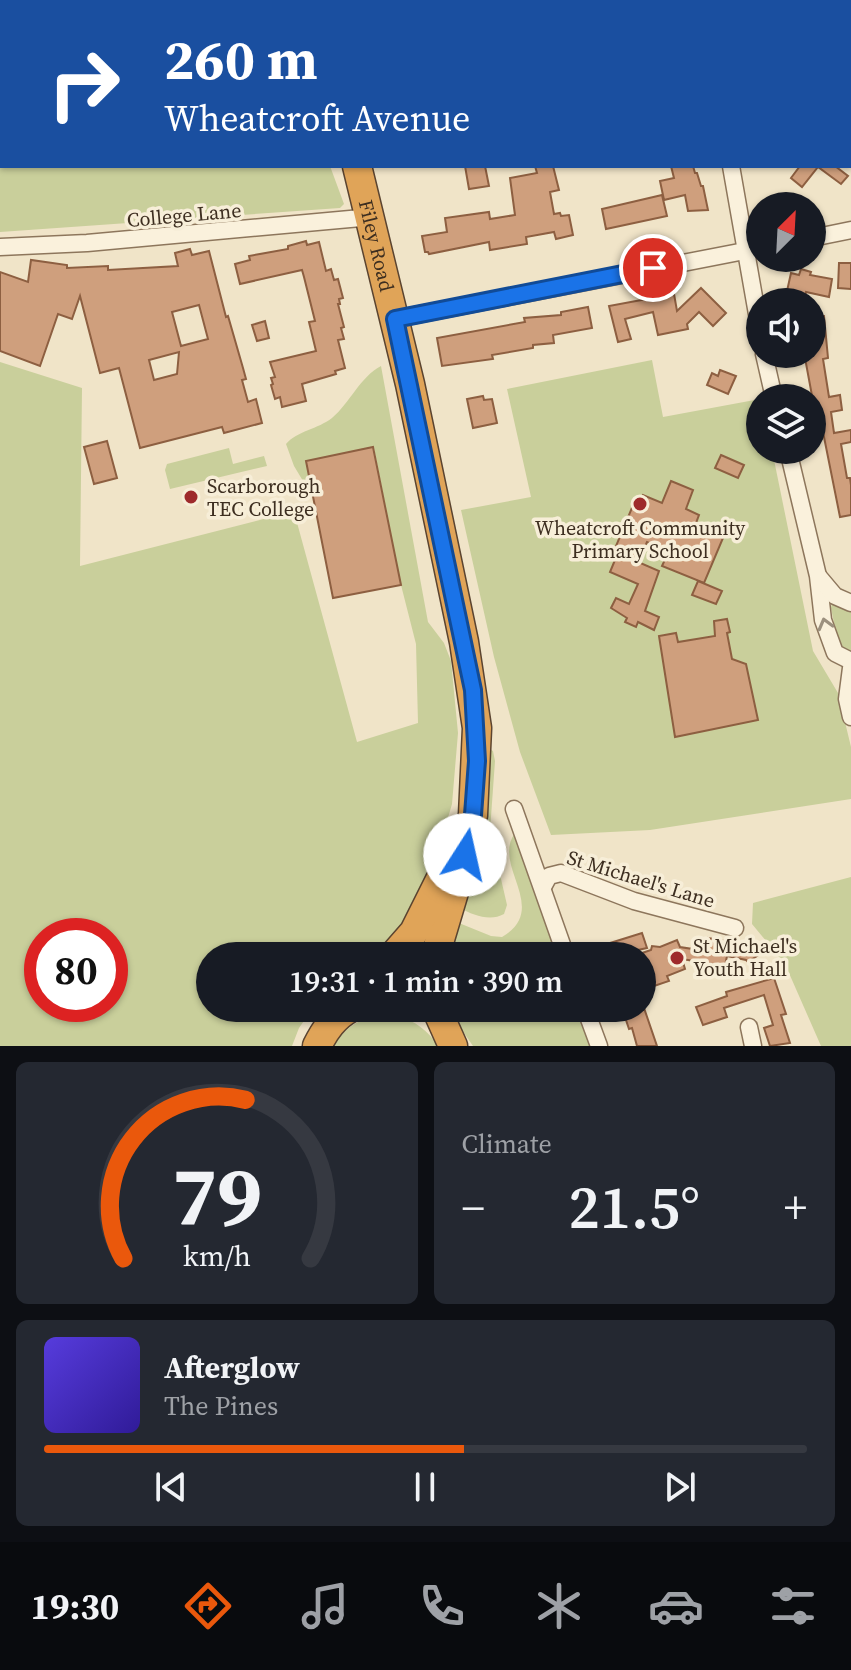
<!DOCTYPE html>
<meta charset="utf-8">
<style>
:root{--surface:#171b24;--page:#242831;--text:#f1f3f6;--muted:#9ea1a6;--line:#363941;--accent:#ea580c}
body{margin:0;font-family:"Source Serif 4",serif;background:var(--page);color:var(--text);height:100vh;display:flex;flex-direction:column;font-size:30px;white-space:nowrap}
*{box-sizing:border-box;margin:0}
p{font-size:26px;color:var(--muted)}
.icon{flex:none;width:44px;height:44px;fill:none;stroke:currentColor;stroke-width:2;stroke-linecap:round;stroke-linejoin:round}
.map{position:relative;height:1046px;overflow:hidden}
.details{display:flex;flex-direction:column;gap:16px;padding:16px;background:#0d0f14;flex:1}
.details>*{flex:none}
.guide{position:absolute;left:0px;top:0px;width:852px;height:168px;box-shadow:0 2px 6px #0004;background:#1a4fa0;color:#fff;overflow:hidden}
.needle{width:52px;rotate:24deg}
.buttons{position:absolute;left:746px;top:192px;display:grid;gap:16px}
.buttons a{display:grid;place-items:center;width:80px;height:80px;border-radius:50%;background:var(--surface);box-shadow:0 2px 6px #0004;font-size:40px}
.speed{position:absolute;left:24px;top:918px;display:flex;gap:16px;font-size:40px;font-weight:700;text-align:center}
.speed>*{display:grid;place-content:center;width:104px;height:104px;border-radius:50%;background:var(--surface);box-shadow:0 2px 6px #0004;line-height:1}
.speed .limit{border:12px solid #d22;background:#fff;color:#111}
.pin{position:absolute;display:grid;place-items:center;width:68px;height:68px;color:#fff;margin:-34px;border:4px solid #fff;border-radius:50%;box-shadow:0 2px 8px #0007}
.me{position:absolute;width:88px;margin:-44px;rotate:10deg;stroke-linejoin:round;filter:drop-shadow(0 0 6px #0008)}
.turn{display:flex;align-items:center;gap:28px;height:168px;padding:0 32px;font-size:36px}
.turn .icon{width:104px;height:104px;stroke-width:2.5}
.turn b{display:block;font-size:56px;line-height:68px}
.big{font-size:60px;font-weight:600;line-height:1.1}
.details .tile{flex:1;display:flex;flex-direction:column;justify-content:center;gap:12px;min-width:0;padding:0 28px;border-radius:12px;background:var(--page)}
.details .dial{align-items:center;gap:0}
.dial svg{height:208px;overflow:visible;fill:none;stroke:var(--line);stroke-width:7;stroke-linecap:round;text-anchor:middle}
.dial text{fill:var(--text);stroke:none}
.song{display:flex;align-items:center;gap:24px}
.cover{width:96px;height:96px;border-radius:12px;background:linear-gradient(135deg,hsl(250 70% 55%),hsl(250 70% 35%))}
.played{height:8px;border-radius:4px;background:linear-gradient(90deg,var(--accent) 55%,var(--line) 55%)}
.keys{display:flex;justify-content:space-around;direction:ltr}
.heat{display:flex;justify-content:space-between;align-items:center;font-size:44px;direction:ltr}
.details .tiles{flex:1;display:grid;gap:16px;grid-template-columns:1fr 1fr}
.tile:last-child{grid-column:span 2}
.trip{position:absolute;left:196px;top:942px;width:460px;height:80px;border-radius:40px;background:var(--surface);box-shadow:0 2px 6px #0004;font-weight:600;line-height:80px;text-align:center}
.tab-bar{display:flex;height:128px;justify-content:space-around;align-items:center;background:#090b0e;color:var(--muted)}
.tab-bar .icon{width:56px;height:56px}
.tab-bar .on{color:var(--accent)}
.tab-bar b{font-size:36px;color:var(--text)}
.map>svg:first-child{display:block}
.green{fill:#c9cf9b;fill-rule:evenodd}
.building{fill:#cf9f7d;stroke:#8d5f41;stroke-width:2;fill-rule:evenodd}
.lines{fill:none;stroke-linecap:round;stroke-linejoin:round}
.street-casing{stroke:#8d765c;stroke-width:19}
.highway-casing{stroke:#5b4430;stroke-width:31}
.street{stroke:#faf1dc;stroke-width:16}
.highway{stroke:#e0a458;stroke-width:28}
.oneway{stroke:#9c907e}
.route-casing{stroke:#114b97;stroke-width:20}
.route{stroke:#1a73e8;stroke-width:14}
.poi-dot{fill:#9e2a2b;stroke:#f7eed8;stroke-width:3}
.labels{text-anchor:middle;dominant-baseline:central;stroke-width:7;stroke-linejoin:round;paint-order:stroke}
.street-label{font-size:20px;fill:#3d2e20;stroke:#f7eed8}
.poi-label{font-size:20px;fill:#3d2e20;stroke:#f7eed8;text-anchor:start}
</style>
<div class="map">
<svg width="851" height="1046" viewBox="0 0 851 1046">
<rect width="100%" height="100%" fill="#f0e4c8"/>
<g class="green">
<path d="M0,0L265,2H2V166H330L344,204L340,208L0,232Z"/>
<path d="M652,360L663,417L760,399V450H772L813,651L838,693L851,747V799L650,830L551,835L520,752L494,657L461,510L531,497L507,389Z"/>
<path d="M0,362L82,388L80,566L279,515L282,505L286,504L293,508L357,742L418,723L416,644L401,585L374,448L306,461L312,496L294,466L286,444C297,431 318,429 332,418C350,403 360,377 381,366L428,622L444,643L451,661L458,733L452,804L431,876L420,903L375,956H210V1008H313L299,1028L292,1046H0ZM42,936H110V1004H42Z"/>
<path d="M229,448L233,464L264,456L267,466L170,489L165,470L167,464Z"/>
<path d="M832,603L851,609V654L838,643L831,608Z"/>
<path d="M488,748L493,751L495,761L490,831L507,905L504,914C490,922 473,915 460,908Z"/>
<path d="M515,833L560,956H444L454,921L491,936L502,937C551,908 491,866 515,833Z"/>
<path d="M851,877V1046H821L785,964L752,924L753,903Z"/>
<path d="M447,1008H579L591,1046H473Z"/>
<path d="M393,1014C413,1020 426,1028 438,1046H333C348,1023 366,1015 393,1014Z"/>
</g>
<g class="building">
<path d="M465,166H485L489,186L469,189Z"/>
<path d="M535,166H553L559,190L550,192L554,214L560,213L561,216L569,215L573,235L556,239L554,232L526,237L527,244L490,250L489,242L429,254L428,252H425L422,236L447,232L445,218L489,212L490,219L515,215L510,178L537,173Z"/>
<path d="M671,166H693L695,173H697L701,186H703L708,210L688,211L685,195L664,200L660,181L674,178Z"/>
<path d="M800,166H835L848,176L841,184L818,167L802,187L791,178Z"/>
<path d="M662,195L667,216L606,229L602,209Z"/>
<path d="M306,241L307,245L319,242L326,271L331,269L334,280L338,279L343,298L339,299L340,304H338L344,327L341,328L344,339L338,340L345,368L335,371L336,374L302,384L306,401L282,407L280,397L275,399L271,385L273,384L271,378L275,377L270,362L316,351L309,322L315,321L304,277L302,270L240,284L235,264L250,260L249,256L288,249V246Z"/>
<path d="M190,249L192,255L209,251L226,317L228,316L243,368L246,379L242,380L248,402L256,399L262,423L224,433L222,427L140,448L119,368L100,373L80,296L72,319L58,314L40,366L0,351V272L28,282L31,260L67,265V268L108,266V270L178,266L175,253ZM199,305L208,339L181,346L172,312ZM179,352L177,374L154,380L149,360Z"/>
<path d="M839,263H851V289L838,288Z"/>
<path d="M801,269L811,272L810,275L832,279L829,297L806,292L804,302L785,300L791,273L799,275Z"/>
<path d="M701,288L726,313L713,326L699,312L687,324L688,329L658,335L653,312L625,319L631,339L618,342L609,306L674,294L677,311Z"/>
<path d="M588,307L592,328L553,335L554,343L533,345V348L492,355L493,359L442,366L437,338L525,322L524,318L561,315V312Z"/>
<path d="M824,316L828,358L823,359L829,397L840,395L842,410L831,412L834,433L851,430V442L841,444L847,478H850L851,485V515L840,517L822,427L818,428L805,358L812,354V317Z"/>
<path d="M265,321L269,338L257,341L252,325Z"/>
<path d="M720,370L736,376L728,394L707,385L712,373L718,376Z"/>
<path d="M483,396L484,400L492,399L497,423L473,428L467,399Z"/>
<path d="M107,441L117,478L94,484L84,447Z"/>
<path d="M373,447L401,585L333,598L306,461Z"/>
<path d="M721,455L744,465L738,478L715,468Z"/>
<path d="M671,481L693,490L686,509L699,515L696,523L716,531L715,534L723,538L704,583L662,566L669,551L647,542L638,562L659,571L645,611L659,617L654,630L638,622L636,627L625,622L627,618L611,608L616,598L629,604L638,584L610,572L620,548L616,546L634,503L639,505L643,495L662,503Z"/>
<path d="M698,581L722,591L716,604L692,595Z"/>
<path d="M727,619L730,632L727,633L732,659L746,664L758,720L675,737L659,636L676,633L678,642L715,636L714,621Z"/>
<path d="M642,933L647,948L611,956L607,944Z"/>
<path d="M708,938L742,944L749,939L760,954L748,962L746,960L727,956L725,966L682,959L685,969L667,976L669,981L642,990V953L651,950L652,946L660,947L677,940L680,947L706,951Z"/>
<path d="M774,978L786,1014L781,1015L790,1043L770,1046L764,1028L773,1025L764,995L724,1008L727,1017L703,1025L696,1007L727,996L726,992Z"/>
<path d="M622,1008H644L657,1046H637L632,1028L629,1029Z"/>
</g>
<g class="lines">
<defs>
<g id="street">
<path d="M699,0V2"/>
<path d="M731,166L760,331"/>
<path d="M812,238L851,230"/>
<path d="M0,247L87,243L372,217"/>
<path d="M395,319L760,248"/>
<path d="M764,354L774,398"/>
<path d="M788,450L818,576L823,620L835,653L851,661"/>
<path d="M819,577L835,596L851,603"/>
<path d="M851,668L847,699L851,717"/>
<path d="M514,809L566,956"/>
<path d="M543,887L549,876L561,873L634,901L735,928"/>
<path d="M585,1008L599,1046"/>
<path d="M749,1027L753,1046"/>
</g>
<g id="highway">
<path d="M290,0L291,2"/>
<path id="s1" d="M357,166L410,384L464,642L477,728L473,815L465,855L435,956"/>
<path d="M393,956L414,932L448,864"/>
<path d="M436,1008L453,1046"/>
<path d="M317,1046C325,1030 334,1017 350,1008"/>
</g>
</defs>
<use href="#street" class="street-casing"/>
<use href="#highway" class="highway-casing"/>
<use href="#street" class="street"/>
<use href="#highway" class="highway"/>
</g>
<defs><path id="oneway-chevron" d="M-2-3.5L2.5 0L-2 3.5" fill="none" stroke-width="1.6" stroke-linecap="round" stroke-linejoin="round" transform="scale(2)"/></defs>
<use class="oneway" href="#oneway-chevron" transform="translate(825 624) rotate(-105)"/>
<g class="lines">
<defs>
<path id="route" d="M465,855L473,815L477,761L473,690L395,319L653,268"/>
</defs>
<use href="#route" class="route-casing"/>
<use href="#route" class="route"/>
</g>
<g class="poi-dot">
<circle cx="191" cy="497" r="8"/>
<circle cx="640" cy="504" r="8"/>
<circle cx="677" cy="958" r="8"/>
</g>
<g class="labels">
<g class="street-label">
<text transform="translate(184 215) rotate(-5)">College Lane</text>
<text stroke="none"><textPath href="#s1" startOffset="82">Filey Road</textPath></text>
<text transform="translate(641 879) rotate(17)">St Michael's Lane</text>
</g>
<g class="poi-label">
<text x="207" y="486">Scarborough<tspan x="207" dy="23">TEC College</tspan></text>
<text x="640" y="528" text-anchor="middle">Wheatcroft Community<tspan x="640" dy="23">Primary School</tspan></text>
<text x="693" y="946">St Michael's<tspan x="693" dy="23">Youth Hall</tspan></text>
</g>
</g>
</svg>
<div class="buttons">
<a><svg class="needle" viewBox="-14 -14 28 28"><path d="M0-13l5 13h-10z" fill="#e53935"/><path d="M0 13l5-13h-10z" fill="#9ea1a6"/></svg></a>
<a><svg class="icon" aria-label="sound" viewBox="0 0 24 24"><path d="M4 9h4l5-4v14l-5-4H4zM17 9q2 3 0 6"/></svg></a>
<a><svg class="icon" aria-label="layers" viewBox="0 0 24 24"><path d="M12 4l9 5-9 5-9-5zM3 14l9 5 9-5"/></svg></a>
</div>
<div class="speed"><div class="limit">80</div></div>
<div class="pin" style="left:653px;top:268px;background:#d93025"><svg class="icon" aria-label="arrive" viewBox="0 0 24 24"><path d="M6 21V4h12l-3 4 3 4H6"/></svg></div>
<svg class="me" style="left:465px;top:855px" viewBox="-20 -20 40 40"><circle r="19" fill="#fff"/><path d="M0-13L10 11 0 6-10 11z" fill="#1a73e8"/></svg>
<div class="trip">19:31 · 1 min · 390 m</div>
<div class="guide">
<div class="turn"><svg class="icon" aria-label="right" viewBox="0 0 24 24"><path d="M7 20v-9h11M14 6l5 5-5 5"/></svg><div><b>260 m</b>Wheatcroft Avenue</div></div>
</div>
</div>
<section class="details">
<div class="tiles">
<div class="tile dial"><svg viewBox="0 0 100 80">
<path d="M14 69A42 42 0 1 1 86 69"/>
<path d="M14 69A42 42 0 0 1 61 8" stroke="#ea580c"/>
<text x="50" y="56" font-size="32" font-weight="700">79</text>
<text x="50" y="72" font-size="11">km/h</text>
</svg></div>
<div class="tile"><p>Climate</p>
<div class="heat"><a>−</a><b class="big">21.5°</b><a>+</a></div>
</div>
<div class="tile">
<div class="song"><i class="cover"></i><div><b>Afterglow</b><p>The Pines</p></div></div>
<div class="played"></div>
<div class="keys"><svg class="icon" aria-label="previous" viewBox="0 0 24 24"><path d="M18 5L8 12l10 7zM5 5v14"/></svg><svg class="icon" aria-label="pause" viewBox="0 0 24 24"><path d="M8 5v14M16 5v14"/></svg><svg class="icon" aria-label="next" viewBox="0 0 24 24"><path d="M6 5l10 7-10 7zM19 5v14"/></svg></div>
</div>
</div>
</section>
<nav class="tab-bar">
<b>19:30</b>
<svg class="icon on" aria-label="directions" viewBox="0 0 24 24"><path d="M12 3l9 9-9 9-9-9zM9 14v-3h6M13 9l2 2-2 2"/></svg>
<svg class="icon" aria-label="music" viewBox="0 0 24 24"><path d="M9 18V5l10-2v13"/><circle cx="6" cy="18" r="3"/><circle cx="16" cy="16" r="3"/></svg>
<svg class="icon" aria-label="phone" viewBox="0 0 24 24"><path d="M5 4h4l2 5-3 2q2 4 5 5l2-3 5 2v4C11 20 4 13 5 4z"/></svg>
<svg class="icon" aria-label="climate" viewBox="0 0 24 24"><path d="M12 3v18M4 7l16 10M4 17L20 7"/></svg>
<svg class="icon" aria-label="car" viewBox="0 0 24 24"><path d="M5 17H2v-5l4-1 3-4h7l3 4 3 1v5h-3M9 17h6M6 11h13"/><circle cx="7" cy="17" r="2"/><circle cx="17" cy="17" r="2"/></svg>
<svg class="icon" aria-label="filters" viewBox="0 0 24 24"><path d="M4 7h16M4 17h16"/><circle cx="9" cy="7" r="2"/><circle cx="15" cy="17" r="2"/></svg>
</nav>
